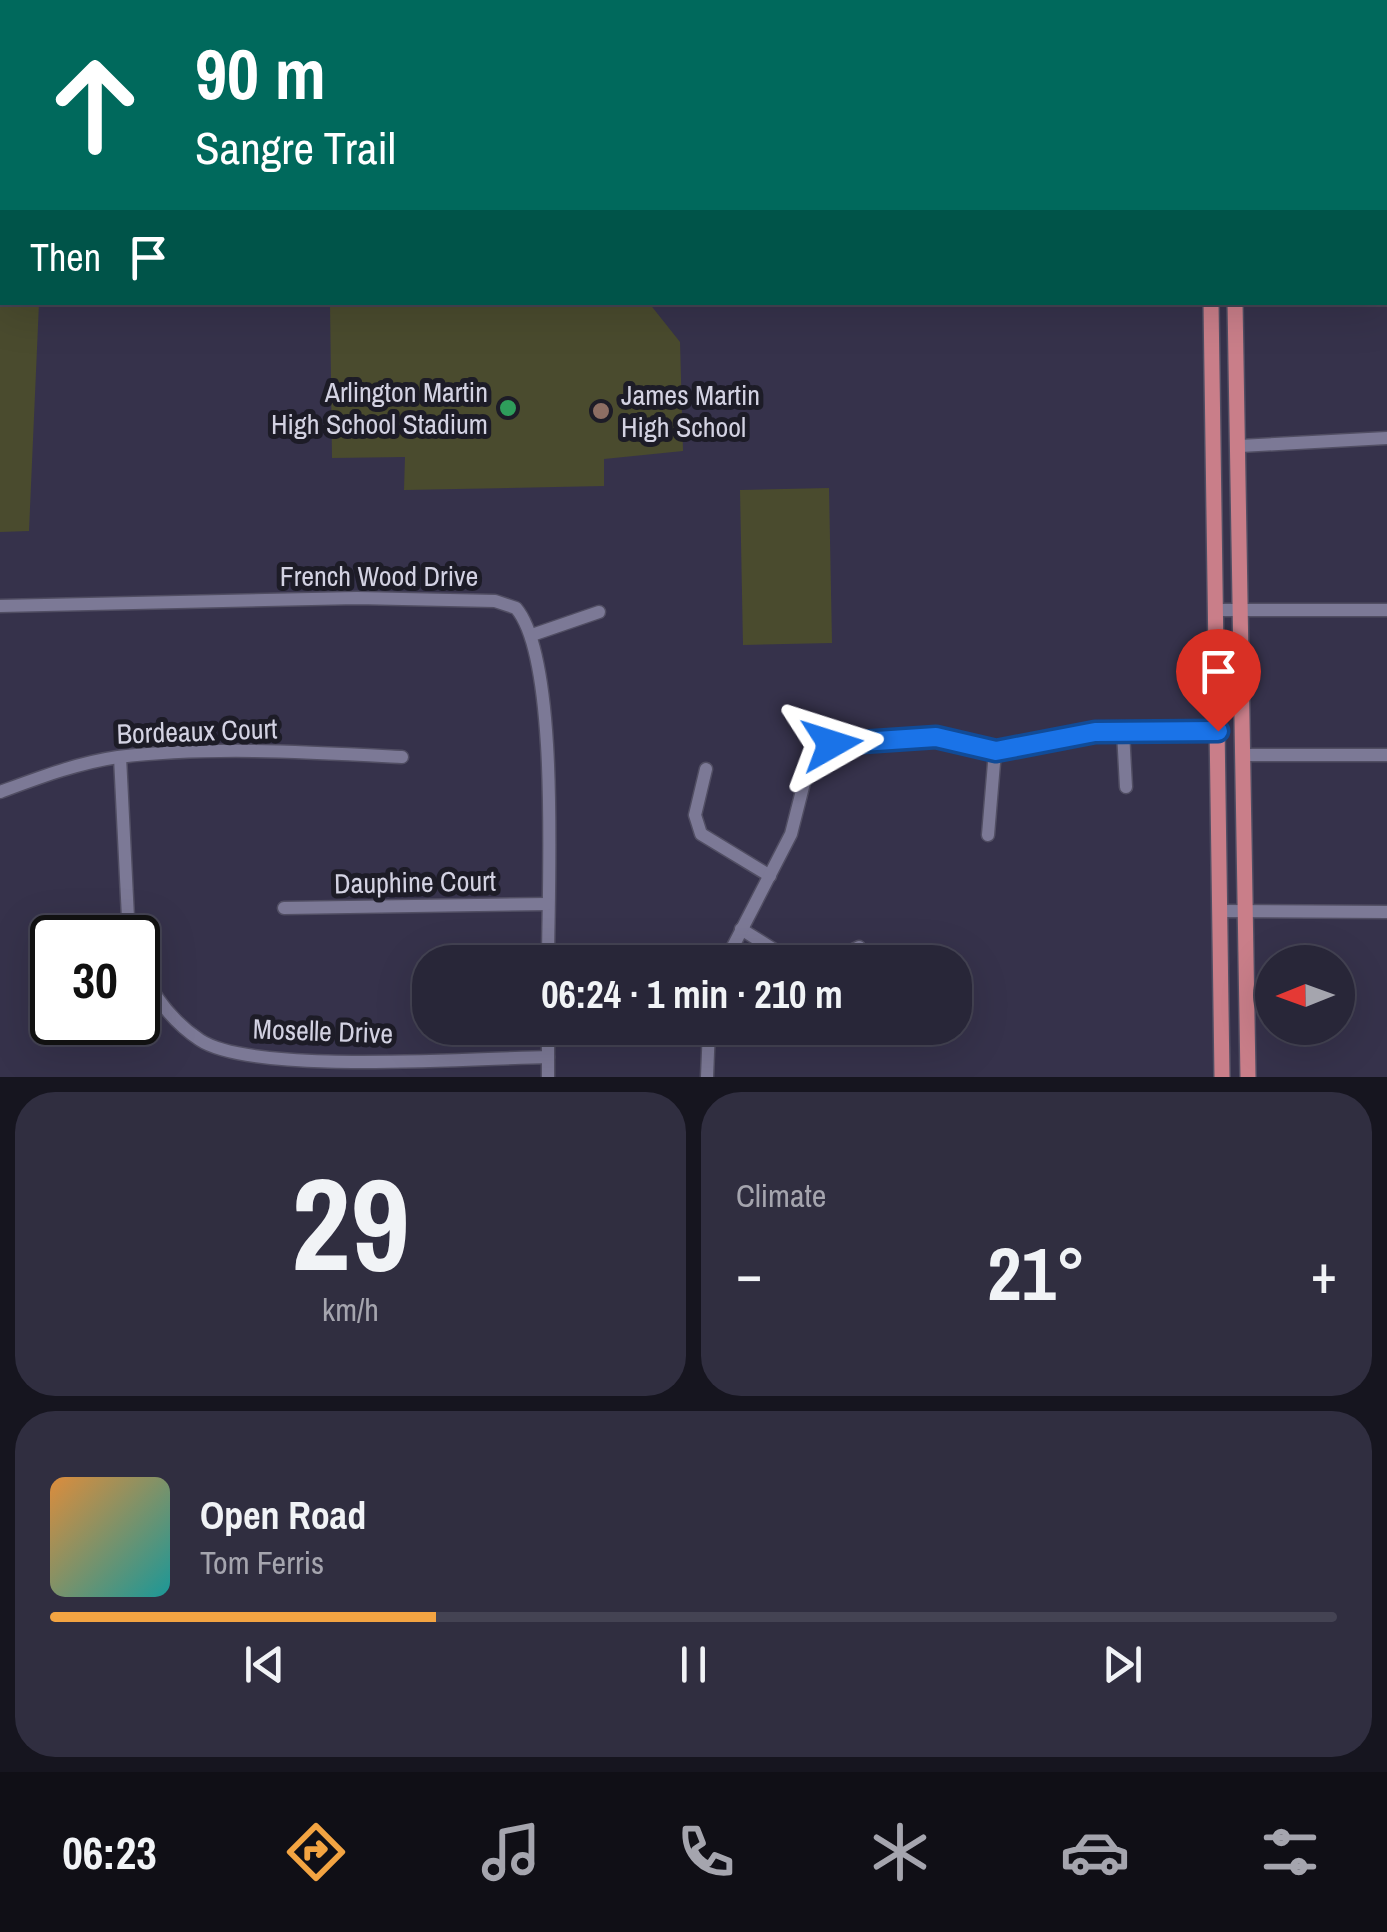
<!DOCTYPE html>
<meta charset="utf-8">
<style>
:root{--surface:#282638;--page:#302e40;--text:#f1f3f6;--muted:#a5a5ae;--line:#444353;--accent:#f3a442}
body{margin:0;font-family:"Archivo Narrow",sans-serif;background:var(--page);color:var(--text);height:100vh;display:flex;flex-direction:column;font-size:38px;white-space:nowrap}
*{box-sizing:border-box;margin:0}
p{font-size:32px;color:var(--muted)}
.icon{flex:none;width:55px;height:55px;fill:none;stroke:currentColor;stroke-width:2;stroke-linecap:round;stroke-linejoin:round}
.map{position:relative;height:1077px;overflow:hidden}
.details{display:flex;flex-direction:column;gap:15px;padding:15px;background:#16151f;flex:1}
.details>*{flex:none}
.banner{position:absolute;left:0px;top:0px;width:1388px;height:305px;box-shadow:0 10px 40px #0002,0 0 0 2px var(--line);background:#00695c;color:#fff;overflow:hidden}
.needle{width:65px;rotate:269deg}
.tools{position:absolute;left:1255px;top:945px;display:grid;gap:20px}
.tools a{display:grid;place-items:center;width:100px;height:100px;border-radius:50%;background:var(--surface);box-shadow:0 10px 40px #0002,0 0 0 2px var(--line);font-size:50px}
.speed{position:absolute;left:30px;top:915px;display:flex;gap:20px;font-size:50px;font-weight:700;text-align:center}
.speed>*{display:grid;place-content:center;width:130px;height:130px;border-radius:50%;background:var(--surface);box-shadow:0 10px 40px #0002,0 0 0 2px var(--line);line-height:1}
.speed .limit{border:5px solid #111;border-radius:15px;background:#fff;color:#111}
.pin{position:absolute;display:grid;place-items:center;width:85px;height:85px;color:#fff;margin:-102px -42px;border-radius:50% 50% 50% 0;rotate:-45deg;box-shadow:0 0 10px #0007}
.pin .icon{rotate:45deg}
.me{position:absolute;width:110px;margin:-55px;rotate:84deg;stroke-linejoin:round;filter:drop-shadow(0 0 8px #0008)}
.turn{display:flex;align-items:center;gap:35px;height:210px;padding:0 30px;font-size:45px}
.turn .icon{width:130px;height:130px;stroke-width:2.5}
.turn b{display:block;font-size:70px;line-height:85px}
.then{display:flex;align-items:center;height:95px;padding:0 30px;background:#0003;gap:20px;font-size:38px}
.big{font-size:75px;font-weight:700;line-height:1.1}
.details .widget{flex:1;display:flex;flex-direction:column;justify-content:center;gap:15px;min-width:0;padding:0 35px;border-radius:40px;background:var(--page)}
.details .dial{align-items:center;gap:0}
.dial b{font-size:130px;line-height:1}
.song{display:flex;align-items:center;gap:30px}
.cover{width:120px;height:120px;border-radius:15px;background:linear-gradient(135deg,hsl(30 70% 55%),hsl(180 70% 35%))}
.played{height:10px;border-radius:5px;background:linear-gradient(90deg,var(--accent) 30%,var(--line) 30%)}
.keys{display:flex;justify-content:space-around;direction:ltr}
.heat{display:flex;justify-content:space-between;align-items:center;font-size:55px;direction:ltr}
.details .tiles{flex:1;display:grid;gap:15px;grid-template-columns:1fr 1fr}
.widget:last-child{grid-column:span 2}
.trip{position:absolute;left:412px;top:945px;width:560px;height:100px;border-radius:40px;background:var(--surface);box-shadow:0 10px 40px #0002,0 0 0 2px var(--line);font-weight:700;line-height:100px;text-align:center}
.menu{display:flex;height:160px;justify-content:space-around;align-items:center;background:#100f16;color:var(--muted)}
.menu .icon{width:70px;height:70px}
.menu .on{color:var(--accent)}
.menu b{font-size:45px;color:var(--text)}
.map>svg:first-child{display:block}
.green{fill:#4a4b2e}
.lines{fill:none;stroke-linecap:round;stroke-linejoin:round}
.minor-casing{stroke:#514e63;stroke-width:15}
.major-casing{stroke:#514e63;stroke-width:18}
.minor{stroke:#7c7996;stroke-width:12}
.major{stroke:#c97e89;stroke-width:15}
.route-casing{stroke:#114b97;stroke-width:25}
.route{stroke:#1a73e8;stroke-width:18}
.leisure-dot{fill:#2e9e5b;stroke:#1d1c27;stroke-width:4}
.education-dot{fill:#8d6e63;stroke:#1d1c27;stroke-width:4}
.labels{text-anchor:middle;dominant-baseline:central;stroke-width:10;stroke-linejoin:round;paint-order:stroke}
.poi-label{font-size:28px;fill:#d3d2e2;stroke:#1d1c27;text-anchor:end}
.street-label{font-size:28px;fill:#d3d2e2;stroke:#1d1c27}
</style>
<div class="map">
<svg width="1387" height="1077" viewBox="0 0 1387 1077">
<rect width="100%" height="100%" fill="#36324b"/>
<g class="green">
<path d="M0,281L2,302L39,303L29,531L0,532Z"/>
<path d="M330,303H649L680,342L683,451L604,459V486L404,490L405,457L332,458Z"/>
<path d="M829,488L832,643L743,645L740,490Z"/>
</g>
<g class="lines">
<defs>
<g id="minor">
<path d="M1385,146L1387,147"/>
<path d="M1385,241L1387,239"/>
<path d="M1240,446L1387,438"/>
<path d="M0,606L357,598L495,601L516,608C560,660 548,888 548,962"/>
<path d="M1218,610H1387"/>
<path d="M532,635L599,612"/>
<path d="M1123,732L1126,787"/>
<path d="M1244,755H1387"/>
<path d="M120,757L129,938"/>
<path d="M706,769L695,815L701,834L770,876"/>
<path d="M0,792C38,778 77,763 118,757C210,746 309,752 402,757"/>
<path d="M988,835L995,751"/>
<path d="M284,908L548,904"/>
<path d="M1221,911L1387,912"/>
<path d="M741,929L781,954L810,962"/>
<path d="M725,962L791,834L808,767L832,744L936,737L995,751L1095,731H1218"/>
<path d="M830,962L859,947"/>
<path d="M138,964C152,994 171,1021 200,1040C253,1075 475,1058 548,1057"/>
<path d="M548,1028V1077"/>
<path d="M707,1077L709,1028"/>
</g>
<g id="major">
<path d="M1202,0L1203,2"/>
<path d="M1228,0V2"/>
<path d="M1211,302L1222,1077"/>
<path d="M1235,302L1248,1077"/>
</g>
</defs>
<use href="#minor" class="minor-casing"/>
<use href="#major" class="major-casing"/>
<use href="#minor" class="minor"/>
<use href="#major" class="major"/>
</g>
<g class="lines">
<defs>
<path id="route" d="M832,744L936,737L996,751L1095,732L1218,731"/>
</defs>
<use href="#route" class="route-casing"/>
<use href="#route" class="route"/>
</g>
<circle class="leisure-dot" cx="508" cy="408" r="10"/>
<circle class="education-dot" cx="601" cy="411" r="10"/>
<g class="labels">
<g class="poi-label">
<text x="488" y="392">Arlington Martin<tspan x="488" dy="32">High School Stadium</tspan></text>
<text x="621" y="395" text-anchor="start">James Martin<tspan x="621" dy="32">High School</tspan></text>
</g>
<g class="street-label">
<text x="379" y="576">French Wood Drive</text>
<text transform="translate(197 731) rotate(-2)">Bordeaux Court</text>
<text transform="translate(415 882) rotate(-1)">Dauphine Court</text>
<text transform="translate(323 1031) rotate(2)">Moselle Drive</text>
</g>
</g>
</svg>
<div class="tools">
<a><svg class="needle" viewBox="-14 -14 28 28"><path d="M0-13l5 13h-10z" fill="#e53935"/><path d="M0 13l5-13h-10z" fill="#a5a5ae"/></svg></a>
</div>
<div class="speed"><div class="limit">30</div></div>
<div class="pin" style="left:1218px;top:731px;background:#d93025"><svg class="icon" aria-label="arrive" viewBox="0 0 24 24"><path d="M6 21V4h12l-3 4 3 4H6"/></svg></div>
<svg class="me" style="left:832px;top:744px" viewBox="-20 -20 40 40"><path d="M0-17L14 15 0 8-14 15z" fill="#1a73e8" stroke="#fff" stroke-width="4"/></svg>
<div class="trip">06:24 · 1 min · 210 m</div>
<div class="banner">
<div class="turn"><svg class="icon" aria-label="ahead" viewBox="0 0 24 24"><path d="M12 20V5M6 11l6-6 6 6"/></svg><div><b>90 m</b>Sangre Trail</div></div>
<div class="then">Then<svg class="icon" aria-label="arrive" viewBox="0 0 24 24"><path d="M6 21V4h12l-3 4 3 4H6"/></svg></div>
</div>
</div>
<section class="details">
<div class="tiles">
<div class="widget dial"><b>29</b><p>km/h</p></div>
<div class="widget"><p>Climate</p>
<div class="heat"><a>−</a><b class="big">21°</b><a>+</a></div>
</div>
<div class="widget">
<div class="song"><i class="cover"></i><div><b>Open Road</b><p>Tom Ferris</p></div></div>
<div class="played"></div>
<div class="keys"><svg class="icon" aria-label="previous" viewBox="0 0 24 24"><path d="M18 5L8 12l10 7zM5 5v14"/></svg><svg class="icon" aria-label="pause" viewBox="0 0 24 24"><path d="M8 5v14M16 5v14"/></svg><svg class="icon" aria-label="next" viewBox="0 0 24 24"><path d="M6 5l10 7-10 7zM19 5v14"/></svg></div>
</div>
</div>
</section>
<nav class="menu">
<b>06:23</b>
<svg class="icon on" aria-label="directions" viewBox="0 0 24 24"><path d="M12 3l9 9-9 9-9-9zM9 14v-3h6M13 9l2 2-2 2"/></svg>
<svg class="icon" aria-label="music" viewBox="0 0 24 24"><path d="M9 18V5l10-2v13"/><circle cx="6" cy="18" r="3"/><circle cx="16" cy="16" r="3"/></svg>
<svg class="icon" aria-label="phone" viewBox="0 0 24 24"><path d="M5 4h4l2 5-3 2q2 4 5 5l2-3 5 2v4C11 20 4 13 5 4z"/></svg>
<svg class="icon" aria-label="climate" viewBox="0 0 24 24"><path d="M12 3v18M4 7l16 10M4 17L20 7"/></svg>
<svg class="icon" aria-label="car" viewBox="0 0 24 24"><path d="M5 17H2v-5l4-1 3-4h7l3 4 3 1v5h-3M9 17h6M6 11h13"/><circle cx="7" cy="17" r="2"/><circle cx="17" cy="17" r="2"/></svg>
<svg class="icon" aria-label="filters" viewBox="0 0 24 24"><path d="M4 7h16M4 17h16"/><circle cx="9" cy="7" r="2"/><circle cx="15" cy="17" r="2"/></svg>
</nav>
